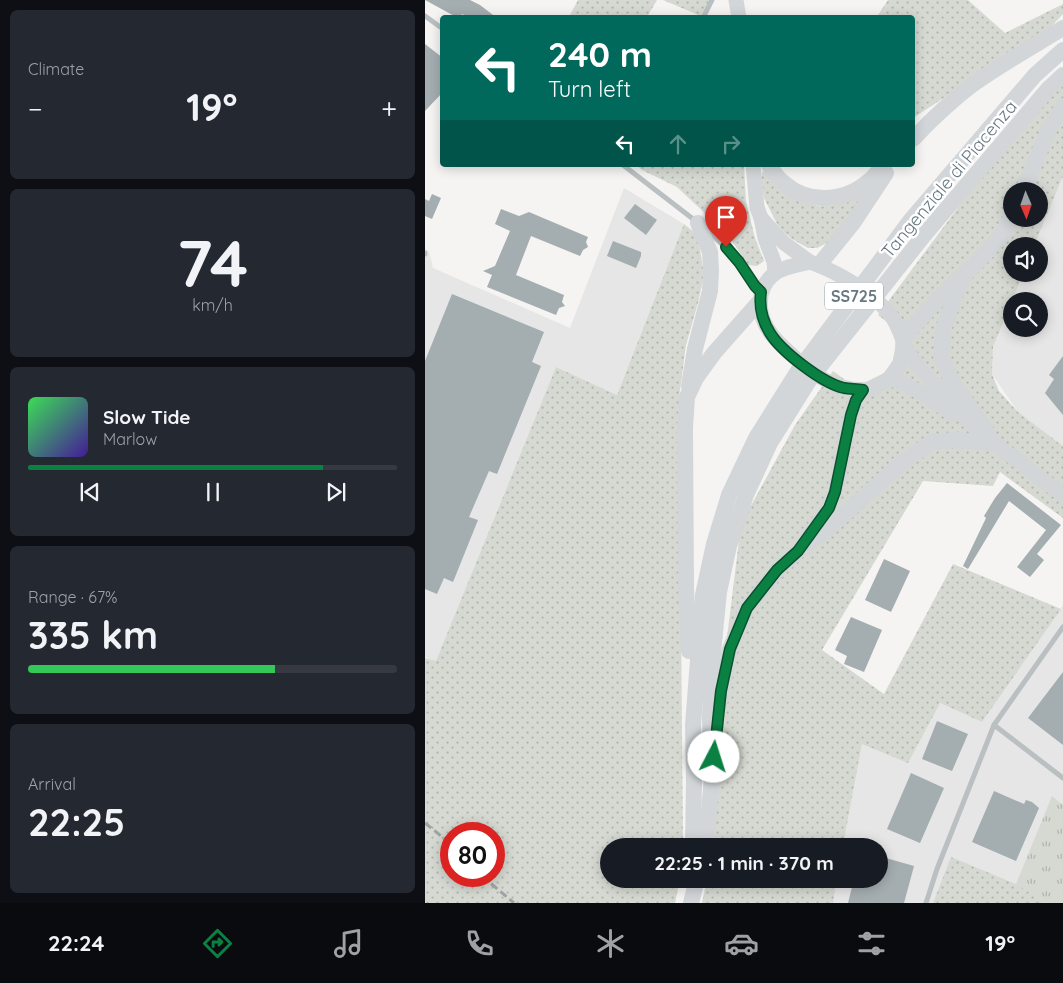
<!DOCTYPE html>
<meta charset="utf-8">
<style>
:root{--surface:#171b24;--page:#242831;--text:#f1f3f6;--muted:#9ea1a6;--line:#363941;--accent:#0b8043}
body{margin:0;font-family:Quicksand,sans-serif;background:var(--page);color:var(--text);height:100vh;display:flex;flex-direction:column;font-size:19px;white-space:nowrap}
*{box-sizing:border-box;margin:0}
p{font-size:16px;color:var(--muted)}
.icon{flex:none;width:28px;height:28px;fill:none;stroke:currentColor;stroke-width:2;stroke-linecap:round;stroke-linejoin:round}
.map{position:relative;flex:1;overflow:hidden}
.details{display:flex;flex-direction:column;gap:10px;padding:10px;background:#0d0f14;width:425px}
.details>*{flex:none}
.banner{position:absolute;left:15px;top:15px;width:475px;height:152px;border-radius:5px;box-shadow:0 2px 12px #0003;background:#00695c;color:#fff;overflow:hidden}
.needle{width:32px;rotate:178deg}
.buttons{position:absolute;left:578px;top:182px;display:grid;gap:10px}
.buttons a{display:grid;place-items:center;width:45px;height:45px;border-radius:50%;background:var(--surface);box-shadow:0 2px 12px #0003;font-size:25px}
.speed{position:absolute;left:15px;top:822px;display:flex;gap:10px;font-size:25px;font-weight:700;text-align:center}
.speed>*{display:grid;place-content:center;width:65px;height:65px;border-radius:50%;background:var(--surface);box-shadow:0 2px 12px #0003;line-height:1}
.speed .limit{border:8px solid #d22;background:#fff;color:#111}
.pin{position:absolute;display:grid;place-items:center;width:42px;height:42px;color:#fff;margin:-51px -21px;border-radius:50% 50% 50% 0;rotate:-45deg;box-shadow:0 0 5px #0007}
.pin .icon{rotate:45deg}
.me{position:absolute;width:55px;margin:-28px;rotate:5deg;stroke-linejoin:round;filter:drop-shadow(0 0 4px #0008)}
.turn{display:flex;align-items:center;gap:18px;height:105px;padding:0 25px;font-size:22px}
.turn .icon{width:65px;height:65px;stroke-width:2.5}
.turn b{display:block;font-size:35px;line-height:42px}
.lanes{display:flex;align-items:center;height:48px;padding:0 25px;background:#0003;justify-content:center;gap:25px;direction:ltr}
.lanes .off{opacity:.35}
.big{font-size:38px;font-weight:700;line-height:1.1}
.details .tile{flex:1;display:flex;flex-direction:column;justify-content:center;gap:8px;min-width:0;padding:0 18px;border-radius:8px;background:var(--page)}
.details .dial{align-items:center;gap:0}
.dial b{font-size:65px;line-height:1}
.song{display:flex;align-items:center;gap:15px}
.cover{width:60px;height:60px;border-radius:8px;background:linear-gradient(135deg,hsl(130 70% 55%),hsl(260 70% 35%))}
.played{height:5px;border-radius:2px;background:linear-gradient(90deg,var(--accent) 80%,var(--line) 80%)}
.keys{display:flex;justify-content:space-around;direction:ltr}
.heat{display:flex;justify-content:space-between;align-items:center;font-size:28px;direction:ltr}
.charge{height:8px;border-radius:4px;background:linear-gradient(90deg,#34c759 67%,var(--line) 0)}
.trip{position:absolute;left:175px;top:838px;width:288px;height:50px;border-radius:25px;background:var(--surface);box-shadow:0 2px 12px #0003;font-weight:700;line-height:50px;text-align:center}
.menu{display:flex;height:80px;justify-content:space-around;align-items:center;background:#090b0e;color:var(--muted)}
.menu .icon{width:35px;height:35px}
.menu .selected{color:var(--accent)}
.menu b{font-size:22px;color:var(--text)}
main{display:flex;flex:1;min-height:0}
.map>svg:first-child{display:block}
.built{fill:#e5e6e5}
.grass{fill:url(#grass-dots);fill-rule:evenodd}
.park{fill:url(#park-tufts)}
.building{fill:#a4adb0}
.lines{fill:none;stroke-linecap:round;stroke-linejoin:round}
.minor{stroke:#babfc1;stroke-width:5}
.primary{stroke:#d2d6d9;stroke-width:15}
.trunk{stroke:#d2d6d9;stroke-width:16}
.rail{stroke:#9ca4a7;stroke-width:3;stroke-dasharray:8 4;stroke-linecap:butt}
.route-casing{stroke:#07532c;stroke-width:12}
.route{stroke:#0b8043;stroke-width:9}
.labels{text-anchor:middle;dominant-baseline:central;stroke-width:5;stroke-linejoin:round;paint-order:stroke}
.shield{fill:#fff;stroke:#95a0a6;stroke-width:1}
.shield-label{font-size:16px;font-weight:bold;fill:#677880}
.street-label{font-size:18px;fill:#677880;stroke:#fff}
</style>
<main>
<section class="details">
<div class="tile"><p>Climate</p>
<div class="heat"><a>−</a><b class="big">19°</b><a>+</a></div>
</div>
<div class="tile dial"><b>74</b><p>km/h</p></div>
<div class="tile">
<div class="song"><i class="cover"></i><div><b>Slow Tide</b><p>Marlow</p></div></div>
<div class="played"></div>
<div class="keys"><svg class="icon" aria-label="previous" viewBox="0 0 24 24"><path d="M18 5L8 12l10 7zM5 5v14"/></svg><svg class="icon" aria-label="pause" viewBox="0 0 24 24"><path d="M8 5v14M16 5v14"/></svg><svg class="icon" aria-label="next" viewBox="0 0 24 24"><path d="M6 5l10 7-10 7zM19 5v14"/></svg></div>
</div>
<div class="tile"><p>Range · 67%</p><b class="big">335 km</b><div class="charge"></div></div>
<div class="tile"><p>Arrival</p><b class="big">22:25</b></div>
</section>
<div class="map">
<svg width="638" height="903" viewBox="0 0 638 903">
<defs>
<pattern id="grass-dots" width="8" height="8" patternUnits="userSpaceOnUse" patternTransform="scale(1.25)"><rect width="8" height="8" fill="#d5d9d1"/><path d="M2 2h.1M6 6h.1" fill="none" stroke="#b1b5af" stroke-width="1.8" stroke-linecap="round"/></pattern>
<pattern id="park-tufts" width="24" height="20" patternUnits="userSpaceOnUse" patternTransform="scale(1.25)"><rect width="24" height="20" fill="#d5d9d1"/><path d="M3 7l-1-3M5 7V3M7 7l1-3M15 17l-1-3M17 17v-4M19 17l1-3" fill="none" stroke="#b1b5af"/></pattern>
</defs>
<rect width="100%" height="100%" fill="#f5f4f2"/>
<g class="built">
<path d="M638,176V446L593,412L567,374L568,347L586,302V329H614V301H586L598,274H614V246H609Z"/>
<path d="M199,188L259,224L192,395L131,367L11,662L0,657V249L4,251L8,268L145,328Z"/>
<path d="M638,605V903H408L412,879H454V846H418L437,744L515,703L557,722Z"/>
</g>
<g class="grass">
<path d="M153,0H232L222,17H144Z"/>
<path d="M238,0H287L278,17Z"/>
<path d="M463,0H543L580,33L638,4V14L622,31L488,118V18H451Z"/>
<path d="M638,84V176L609,246H586V274H598L568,347L567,374L574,391L593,412L638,446V518L575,472L568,486L498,481L397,650L459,694L528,564L636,609L557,722L515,703L483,763L437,744L418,846H289L297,678L316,524L370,425L408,371L423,382H441L459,373L468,360L471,342L462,322L453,315L599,119ZM586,191H614V219H586Z"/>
<path d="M211,165H319L321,202L330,238L339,261L332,266L323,265L303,235L252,187L217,170Z"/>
<path d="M340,171C349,177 385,204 392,206C409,208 422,201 437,195L438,199L404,242L392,248H383L367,239L360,233L352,224L339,198L336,178L337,172Z"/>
<path d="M259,224L269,232L275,249L279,275L273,303L261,345L254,398L258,846H184V879H255L250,903H0V658L11,661L131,367L192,395ZM26,834H69V876H26Z"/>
<path d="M526,857L593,885L621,903H508Z"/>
<path d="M282,879H412L408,903H277Z"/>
</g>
<path class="park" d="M627,796L638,805V903H621L591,884Z"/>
<g class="building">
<path d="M0,0H45L55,5L72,18H45L37,14L35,18H33Z"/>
<path d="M0,44L18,58V92L0,111Z"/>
<path d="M7,194L16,198L7,219L0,216V199L4,201Z"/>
<path d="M210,204L232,220L221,235L199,218Z"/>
<path d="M76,209L94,216L104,212L163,237L161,242L163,247L158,250L155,256L106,236L91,275L139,295L137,302L140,306L134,308L131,315L62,287L67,275L58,271L70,266L85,231L70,224Z"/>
<path d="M188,241L216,252V256L211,268L182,256Z"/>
<path d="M27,294L119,332L107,362L116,366L72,474L64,471L44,517L53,520L28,582L19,578L12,594L0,589V361Z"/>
<path d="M638,356V415L620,393L629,379L624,375Z"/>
<path d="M582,483L636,525L612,554L619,560L605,577L592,567L621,530L584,501L543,569L538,566L561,518L559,516L570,498Z"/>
<path d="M459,559L485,571L466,612L440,600Z"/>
<path d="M426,617L457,630L439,672L419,664L422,656L410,650Z"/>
<path d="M638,672V745L603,718Z"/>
<path d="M512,721L543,734L527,771L497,759Z"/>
<path d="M486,773L519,788L495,843L462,829Z"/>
<path d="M569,791L599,804L601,800L607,802L614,808L591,861L547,842Z"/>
<path d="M454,856L489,866L479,903H423L429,879H454Z"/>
</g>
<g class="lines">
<g class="minor">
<path d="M0,16L18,29"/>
<path d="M278,18L287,0"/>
<path d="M198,165L272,222"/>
<path d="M281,229L308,255L323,278L336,292"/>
<path d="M0,253V254"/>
<path d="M569,725L638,778"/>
<path d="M501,903L512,869L569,725L638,627"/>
</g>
<g class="primary">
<path d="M311,0L314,18"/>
<path d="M328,165L332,207L336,218L359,243L385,262"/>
<path d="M336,218L340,238L349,262L350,273"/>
<path d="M385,262C422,275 501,320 472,369C467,379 450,389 438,390C434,390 430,389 427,389C403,386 385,371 368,356C361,349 353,343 347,335C332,316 330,289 349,274C359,266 374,265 385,262Z"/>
<path d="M478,346L497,370L521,397L552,430L638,495"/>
<path d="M465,379C488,385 508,401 528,414"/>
</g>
<g class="trunk">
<path d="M488,139C506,120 526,101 547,85C576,64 607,47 638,28"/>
<path d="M344,165C348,171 353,179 359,183C384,205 421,202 445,180C450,176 454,170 458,165"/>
<path d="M598,191L623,131L638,106"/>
<path d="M394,265L428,223L461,173"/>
<path d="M540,273L527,304L518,330L516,356L530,387L551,415L567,441"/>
<path d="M478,338L517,295L548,267L576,236L586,218"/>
<path d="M264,386L270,349L285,291L286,270L285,252L273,223"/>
<path d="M383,537L404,508L410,492L426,415L431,400L438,390"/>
<path d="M264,651L261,588L260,428L262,397L271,378L289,353L335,301"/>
<path d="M294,705L305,649L322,608L352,570L373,551L405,527L478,462L507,442L530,440L557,442L574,446"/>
<path d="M268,846L269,778L268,725L278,595L289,544L304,495L331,438L373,371L485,221L610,75L638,50"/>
<path d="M281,846L287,777L285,718L287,663L294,592L304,546L321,495L345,443L385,379L500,234L624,88L638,75"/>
<path d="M266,903L272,879"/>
</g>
<g class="rail">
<path d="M0,823L26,844"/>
<path d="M57,876L89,903"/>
</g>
</g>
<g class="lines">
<defs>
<path id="route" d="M289,757L296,691L305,649L322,608L352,570L373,551L404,508L410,492L426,415L431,400L438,390C432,389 425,389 419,388C397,383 356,351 345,333C337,320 334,306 336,292L330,286L314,262L301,247"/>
</defs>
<use href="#route" class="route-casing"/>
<use href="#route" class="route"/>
</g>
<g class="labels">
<rect class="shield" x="400" y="282.5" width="58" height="27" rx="4"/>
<g class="shield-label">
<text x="429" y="296">SS725</text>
</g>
<g class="street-label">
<text transform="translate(524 179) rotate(-50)">Tangenziale di Piacenza</text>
</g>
</g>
</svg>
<div class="buttons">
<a><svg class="needle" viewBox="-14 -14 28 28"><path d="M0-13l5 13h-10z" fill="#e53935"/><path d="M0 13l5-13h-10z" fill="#9ea1a6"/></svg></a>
<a><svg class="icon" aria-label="sound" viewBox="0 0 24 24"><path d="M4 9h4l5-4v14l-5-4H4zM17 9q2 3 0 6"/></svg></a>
<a><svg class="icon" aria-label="search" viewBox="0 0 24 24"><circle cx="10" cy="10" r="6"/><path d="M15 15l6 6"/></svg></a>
</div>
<div class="speed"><div class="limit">80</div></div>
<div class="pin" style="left:301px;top:247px;background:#d93025"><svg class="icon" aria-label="arrive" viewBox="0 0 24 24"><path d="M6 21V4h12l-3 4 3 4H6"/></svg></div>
<svg class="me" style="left:289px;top:757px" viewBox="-20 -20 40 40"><circle r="19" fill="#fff"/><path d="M0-13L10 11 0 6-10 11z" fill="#0b8043"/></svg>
<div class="trip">22:25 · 1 min · 370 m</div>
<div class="banner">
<div class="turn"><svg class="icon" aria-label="left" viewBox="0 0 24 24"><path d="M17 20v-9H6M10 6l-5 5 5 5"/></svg><div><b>240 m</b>Turn left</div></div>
<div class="lanes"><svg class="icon" aria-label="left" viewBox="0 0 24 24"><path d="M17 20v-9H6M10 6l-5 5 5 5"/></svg><svg class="icon off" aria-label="ahead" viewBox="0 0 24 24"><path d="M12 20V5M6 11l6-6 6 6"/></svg><svg class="icon off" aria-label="right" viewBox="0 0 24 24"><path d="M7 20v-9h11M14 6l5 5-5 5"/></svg></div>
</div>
</div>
</main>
<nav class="menu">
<b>22:24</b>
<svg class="icon selected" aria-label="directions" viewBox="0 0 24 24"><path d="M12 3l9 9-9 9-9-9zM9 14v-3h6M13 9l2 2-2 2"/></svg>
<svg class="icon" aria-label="music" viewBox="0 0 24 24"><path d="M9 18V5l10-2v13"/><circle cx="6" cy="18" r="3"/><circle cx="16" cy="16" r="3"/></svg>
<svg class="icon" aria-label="phone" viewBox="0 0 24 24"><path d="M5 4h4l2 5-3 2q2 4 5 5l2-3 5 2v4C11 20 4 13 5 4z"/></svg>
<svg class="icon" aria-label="climate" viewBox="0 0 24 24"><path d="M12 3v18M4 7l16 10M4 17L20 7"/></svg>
<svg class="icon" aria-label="car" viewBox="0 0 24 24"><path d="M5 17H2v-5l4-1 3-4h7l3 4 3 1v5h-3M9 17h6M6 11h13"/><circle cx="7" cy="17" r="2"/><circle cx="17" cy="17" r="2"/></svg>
<svg class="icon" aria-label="filters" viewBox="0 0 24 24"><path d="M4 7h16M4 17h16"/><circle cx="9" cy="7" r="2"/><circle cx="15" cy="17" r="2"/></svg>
<b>19°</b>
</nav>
